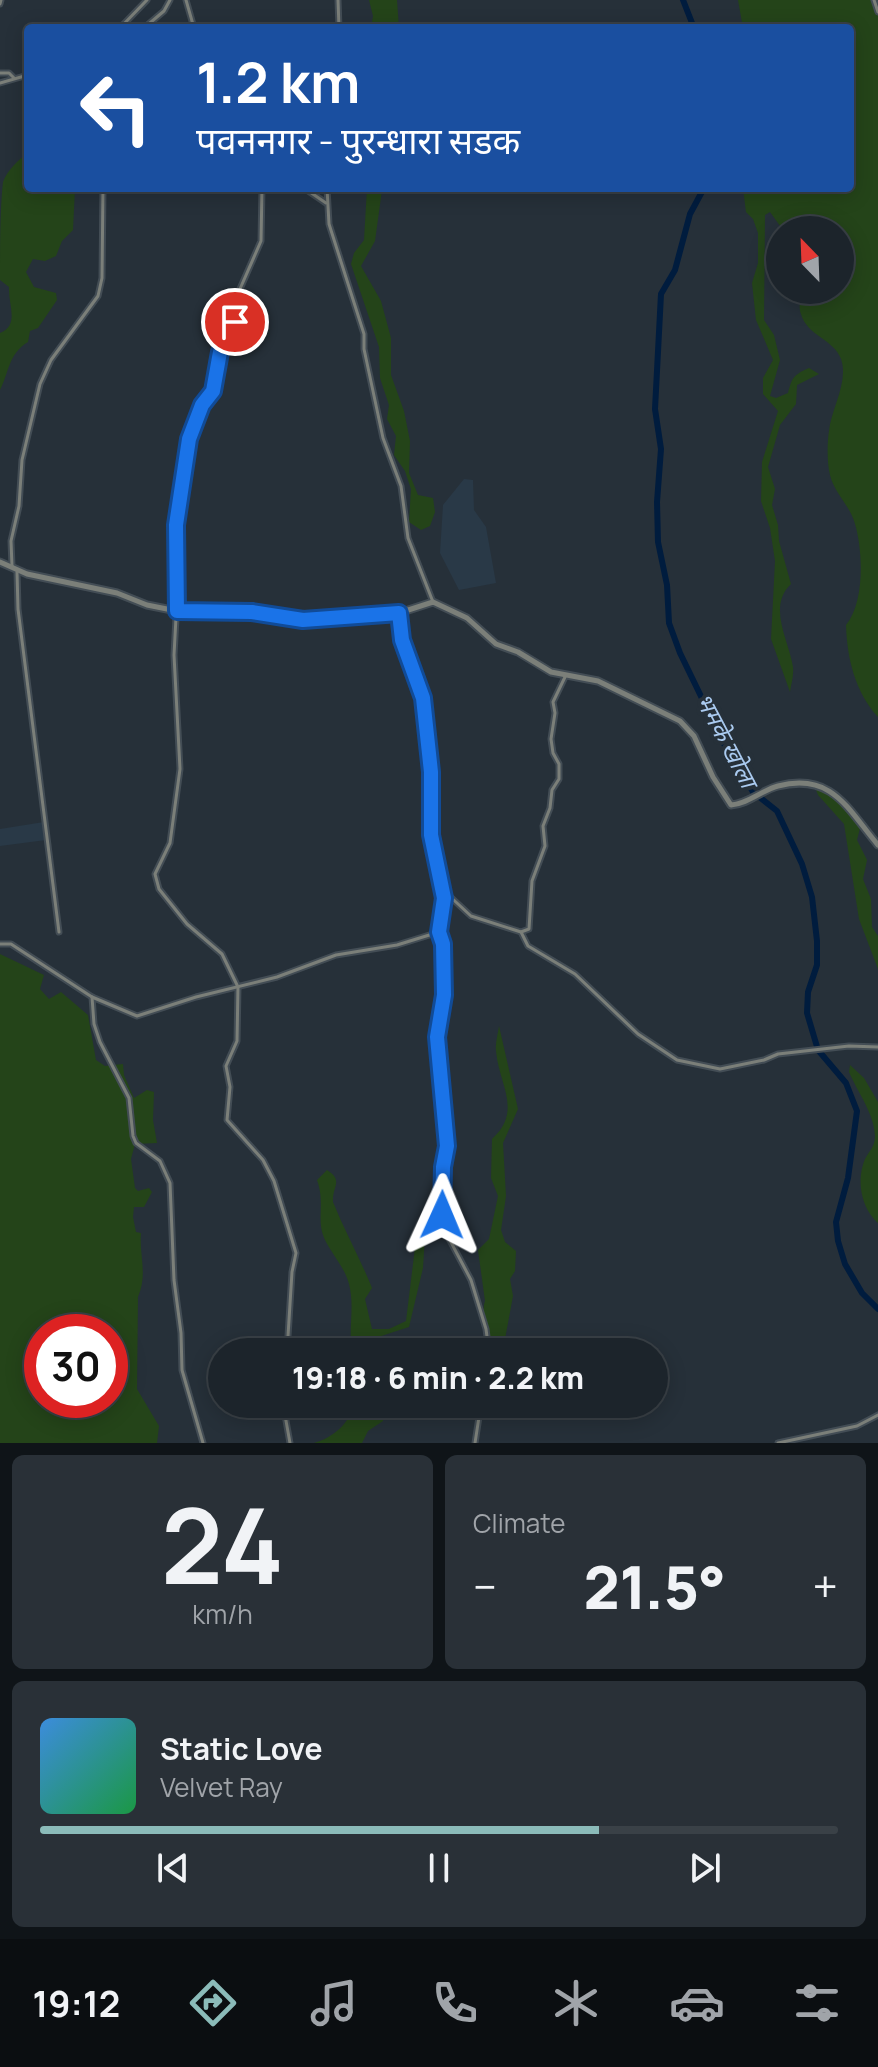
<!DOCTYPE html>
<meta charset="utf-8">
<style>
:root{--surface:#1c242b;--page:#293037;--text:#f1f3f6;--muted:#a0a4a9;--line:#3a4147;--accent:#8bbbb9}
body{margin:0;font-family:Manrope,"Noto Sans Devanagari",sans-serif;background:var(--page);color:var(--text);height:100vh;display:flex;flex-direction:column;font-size:30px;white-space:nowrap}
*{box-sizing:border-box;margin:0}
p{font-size:26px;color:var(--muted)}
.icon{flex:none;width:44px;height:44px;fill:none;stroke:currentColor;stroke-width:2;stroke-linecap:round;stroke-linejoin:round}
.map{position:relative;height:1443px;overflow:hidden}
.side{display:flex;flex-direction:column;gap:12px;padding:12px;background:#0f1418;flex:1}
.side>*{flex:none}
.hud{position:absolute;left:24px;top:24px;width:830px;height:168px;border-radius:8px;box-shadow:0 4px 20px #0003,0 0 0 2px var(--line);background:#1a4fa0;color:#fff;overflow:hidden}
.needle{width:52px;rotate:337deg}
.fabs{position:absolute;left:766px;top:216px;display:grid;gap:16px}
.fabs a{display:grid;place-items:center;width:88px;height:88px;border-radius:50%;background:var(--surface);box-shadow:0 4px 20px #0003,0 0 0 2px var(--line);font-size:40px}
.speed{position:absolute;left:24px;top:1314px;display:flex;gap:16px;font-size:40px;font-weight:700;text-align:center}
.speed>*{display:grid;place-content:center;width:104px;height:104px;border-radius:50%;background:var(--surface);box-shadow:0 4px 20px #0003,0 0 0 2px var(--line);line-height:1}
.speed .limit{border:12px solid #d22;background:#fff;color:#111}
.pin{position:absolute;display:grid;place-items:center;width:68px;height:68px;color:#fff;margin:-34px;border:4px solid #fff;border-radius:50%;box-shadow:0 2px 8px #0007}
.me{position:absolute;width:88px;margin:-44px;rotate:1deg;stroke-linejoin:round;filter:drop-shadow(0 0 6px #0008)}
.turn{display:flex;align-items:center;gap:28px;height:168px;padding:0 40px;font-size:36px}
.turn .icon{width:104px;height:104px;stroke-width:2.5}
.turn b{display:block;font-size:56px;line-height:68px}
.big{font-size:60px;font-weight:800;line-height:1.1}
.side .widget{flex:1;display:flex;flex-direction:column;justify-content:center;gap:12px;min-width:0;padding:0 28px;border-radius:12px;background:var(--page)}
.side .dial{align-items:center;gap:0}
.dial b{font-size:104px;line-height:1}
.song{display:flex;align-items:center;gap:24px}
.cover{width:96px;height:96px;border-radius:12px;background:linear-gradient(135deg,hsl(210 70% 55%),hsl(140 70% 35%))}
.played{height:8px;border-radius:4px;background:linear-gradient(90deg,var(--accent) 70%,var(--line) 70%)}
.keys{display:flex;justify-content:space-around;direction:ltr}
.heat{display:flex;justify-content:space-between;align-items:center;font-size:44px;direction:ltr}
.side .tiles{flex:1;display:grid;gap:12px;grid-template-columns:1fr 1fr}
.widget:last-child{grid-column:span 2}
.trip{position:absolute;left:208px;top:1338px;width:460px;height:80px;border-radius:40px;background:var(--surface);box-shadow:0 4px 20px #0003,0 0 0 2px var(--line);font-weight:800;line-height:80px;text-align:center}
.menu{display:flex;height:128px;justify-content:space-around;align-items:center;background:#0b0e11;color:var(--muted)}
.menu .icon{width:56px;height:56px}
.menu .current{color:var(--accent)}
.menu b{font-size:36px;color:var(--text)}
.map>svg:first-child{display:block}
.built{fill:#293947}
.green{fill:#244419;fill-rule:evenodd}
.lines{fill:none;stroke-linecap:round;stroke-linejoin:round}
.river{stroke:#001c3e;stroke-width:6}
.minor-casing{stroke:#434d55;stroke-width:7}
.tertiary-casing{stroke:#434d55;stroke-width:9}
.minor{stroke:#7b7f79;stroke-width:3}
.tertiary{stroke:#7b7f79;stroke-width:5}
.route-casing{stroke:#114b97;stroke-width:20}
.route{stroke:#1a73e8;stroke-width:14}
.labels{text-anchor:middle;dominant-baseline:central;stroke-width:8;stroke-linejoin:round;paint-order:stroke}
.water-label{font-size:24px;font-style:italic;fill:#aacaef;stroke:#263039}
</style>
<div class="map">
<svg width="878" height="1443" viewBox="0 0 878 1443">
<rect width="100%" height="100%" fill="#263039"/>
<g class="built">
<path d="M464,479L473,480L474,510L486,527L496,583L459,590L440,553L443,505Z"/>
<path d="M44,822L46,840L0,846V829Z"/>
</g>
<g class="green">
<path d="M369,0H397L399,28H371L373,16Z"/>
<path d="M738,0H878V717C855,692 847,658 846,625C865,602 863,551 855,524C850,505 834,493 830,475C827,463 827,444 829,431C831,409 849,382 841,359C834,339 807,336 801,314C798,307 801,298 801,290H840V230H783L770,212L765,215L764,320L774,335L780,360L770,396L776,398L788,393C792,378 793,375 809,368L819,374L797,385L796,404L780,425L768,467L775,489L772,505L778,525L779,541L791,584C767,607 789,640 793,667C794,676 791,684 790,692L771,639L775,561L770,528L761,501L762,462L778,411L763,394V378L773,360L756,320L752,283L758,263V233L753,219L746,212L743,188H850V28H743Z"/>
<path d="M28,152V188H75L73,230L62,241L56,256L45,261L33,259L26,272L34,287L56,293L57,300L38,328L30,331L28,342C8,354 9,373 0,390V333C20,325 8,305 9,287L0,280C0,252 0,207 3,182C8,169 18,161 28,152Z"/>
<path d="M367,188L382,190L375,241L361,266L381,301L391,338V375L404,411L410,441L409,473L418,495L433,498L435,512L430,526L421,530L409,522L411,489L405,471L394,455L396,436L387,419L389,405L380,378L379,347L351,264L354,253L364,240Z"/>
<path d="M815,787L830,791L860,828L857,840L867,860L863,879L871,899L872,927L878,936V969L859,919L844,824L818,795Z"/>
<path d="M0,954L44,975L40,989L49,999L61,992L88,1015L96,1060L105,1066L123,1064L124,1075L134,1098L147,1090L154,1092L153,1120L157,1143L135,1144L131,1159L135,1188L138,1191L149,1188L152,1192L144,1207H134L133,1217L136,1232L141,1233C139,1255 148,1274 138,1297L137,1389L159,1426L157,1443H0ZM42,1332H110V1400H42Z"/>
<path d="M499,1026L518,1109L503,1143L506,1196L501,1230L505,1242L516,1251L515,1271L510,1279L513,1296L505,1339L506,1352H491C491,1336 480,1315 485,1301L478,1250L489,1239L498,1196L491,1178L492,1139C523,1111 499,1085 496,1051C495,1043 498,1034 499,1026Z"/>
<path d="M850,1065L864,1078L878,1102V1223C861,1208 856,1180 865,1159C869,1151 875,1147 875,1136C874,1113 858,1093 849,1072Z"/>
<path d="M327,1170C344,1181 332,1186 333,1202C345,1232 361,1260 372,1288L365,1299L372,1329H389L406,1321L418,1223L422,1214L426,1219L423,1268L409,1327L375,1338L370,1352H352C348,1329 355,1307 349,1284C344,1265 328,1250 323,1235C317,1217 325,1202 317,1180Z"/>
<path d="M354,1404H369L370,1413L383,1415V1421L368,1431L362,1443H314C334,1437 349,1424 354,1404Z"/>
</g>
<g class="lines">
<g class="river">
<path d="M683,0L694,28"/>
<path d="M704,188L690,214L675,270L661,294L655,409L661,449L657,502L658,542L667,585L669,623L680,653L728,752L753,792L777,811L802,864L812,897L817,941V965L808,992L807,1013L818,1050L846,1083L857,1111L848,1178L836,1222L838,1241L845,1264L862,1293L878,1309"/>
</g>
<defs>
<g id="minor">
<path d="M186,0L194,28"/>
<path d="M338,0L339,28"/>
<path d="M874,0L878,12"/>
<path d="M0,4L1,0"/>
<path d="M120,28L147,0"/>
<path d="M144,28L164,11L170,0"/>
<path d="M0,73H9L14,78"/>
<path d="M0,83L28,75"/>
<path d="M262,188L261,241L236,298L235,322L220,352L213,391L202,405L189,439L176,525L178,580L174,655L180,769L170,843L155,874L159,889L187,924L222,954L238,987L237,1041L226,1066L230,1087L227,1120L263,1160L274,1181L296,1253L292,1272L287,1352"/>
<path d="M304,188L326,203"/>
<path d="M327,188L329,224L364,334V349L383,438L401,486L408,538L433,602"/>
<path d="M12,566L11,541L19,506L22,460L40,384L51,360L98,296L102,278L103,188"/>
<path d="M17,572L18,609L59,932"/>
<path d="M399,613L402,640L423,698L431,772V835L444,898L439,932L443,944L445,977L437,1037L447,1146L443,1167L442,1215L444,1229L471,1280L486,1329L489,1352"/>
<path d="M444,891L471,916L521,932L528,946L575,974L638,1034L677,1060L720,1069L764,1060L778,1054L849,1046L878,1047"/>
<path d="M521,932L529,929L532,881L545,846L543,826L550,808L552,790L559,779V764L553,753L551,739L555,713L553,702L565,677"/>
<path d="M0,944H11L92,997L137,1016L196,997L277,977L336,955L397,945L439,932"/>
<path d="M92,997L94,1024L100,1042L129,1098L133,1136L136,1143L160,1161L170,1183L174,1280L181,1333L182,1370L203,1443"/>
<path d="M283,1404L290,1443"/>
<path d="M475,1443L481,1404"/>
<path d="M778,1443L857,1426L878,1415"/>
</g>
<path id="tertiary" d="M0,562L27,574L117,593L147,605L177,611L252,612L303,620H335L399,613L433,602L467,618L496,644L518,652L551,672L598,681L680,721L694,736L713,777L731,805C748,804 762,790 778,786C833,772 848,810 878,845"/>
</defs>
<use href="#minor" class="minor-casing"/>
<use href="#tertiary" class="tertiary-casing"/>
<use href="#minor" class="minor"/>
<use href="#tertiary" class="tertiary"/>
</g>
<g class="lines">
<defs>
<path id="route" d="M235,322L220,352L213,391L202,405L189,439L176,525L177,611L252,612L303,620L399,613L402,640L423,698L431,772V835L444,898L439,932L443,944L444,995L437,1037L447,1146L443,1167L442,1215"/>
</defs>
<use href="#route" class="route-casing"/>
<use href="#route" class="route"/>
</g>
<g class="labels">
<g class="water-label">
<text transform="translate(727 740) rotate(62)">भमके खोला</text>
</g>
</g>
</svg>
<div class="fabs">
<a><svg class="needle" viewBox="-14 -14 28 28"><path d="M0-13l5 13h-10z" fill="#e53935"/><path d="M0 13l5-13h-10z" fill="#a0a4a9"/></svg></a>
</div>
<div class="speed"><div class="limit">30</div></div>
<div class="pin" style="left:235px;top:322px;background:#d93025"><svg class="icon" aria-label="arrive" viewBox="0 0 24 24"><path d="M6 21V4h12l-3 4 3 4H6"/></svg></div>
<svg class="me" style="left:442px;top:1215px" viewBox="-20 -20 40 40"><path d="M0-17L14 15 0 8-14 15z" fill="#1a73e8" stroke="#fff" stroke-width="4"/></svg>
<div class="trip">19:18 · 6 min · 2.2 km</div>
<div class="hud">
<div class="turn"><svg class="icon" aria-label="left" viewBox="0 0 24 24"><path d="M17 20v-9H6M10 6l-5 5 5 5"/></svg><div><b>1.2 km</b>पवननगर - पुरन्धारा सडक</div></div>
</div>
</div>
<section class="side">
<div class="tiles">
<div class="widget dial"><b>24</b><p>km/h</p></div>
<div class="widget"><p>Climate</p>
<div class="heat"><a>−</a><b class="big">21.5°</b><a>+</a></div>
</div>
<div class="widget">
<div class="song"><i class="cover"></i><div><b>Static Love</b><p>Velvet Ray</p></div></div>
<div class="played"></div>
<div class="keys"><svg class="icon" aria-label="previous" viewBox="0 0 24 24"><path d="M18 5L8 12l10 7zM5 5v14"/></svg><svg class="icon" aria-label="pause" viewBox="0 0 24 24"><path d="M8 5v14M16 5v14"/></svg><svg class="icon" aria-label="next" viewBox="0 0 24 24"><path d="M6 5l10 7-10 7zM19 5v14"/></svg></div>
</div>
</div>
</section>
<nav class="menu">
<b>19:12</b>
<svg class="icon current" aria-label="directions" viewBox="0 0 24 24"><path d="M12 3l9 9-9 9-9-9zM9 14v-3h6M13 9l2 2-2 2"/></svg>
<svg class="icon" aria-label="music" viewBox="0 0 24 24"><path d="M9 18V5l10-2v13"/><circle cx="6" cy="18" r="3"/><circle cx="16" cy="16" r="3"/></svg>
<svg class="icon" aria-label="phone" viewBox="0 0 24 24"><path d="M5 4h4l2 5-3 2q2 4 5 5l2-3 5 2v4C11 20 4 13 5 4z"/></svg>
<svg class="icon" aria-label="climate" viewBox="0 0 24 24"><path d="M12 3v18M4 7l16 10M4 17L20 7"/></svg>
<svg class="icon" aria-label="car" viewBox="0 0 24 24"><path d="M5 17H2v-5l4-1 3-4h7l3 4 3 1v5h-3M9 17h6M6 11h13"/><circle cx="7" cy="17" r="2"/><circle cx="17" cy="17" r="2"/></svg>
<svg class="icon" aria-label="filters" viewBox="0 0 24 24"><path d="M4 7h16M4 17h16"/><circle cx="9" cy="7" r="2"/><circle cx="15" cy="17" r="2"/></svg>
</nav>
